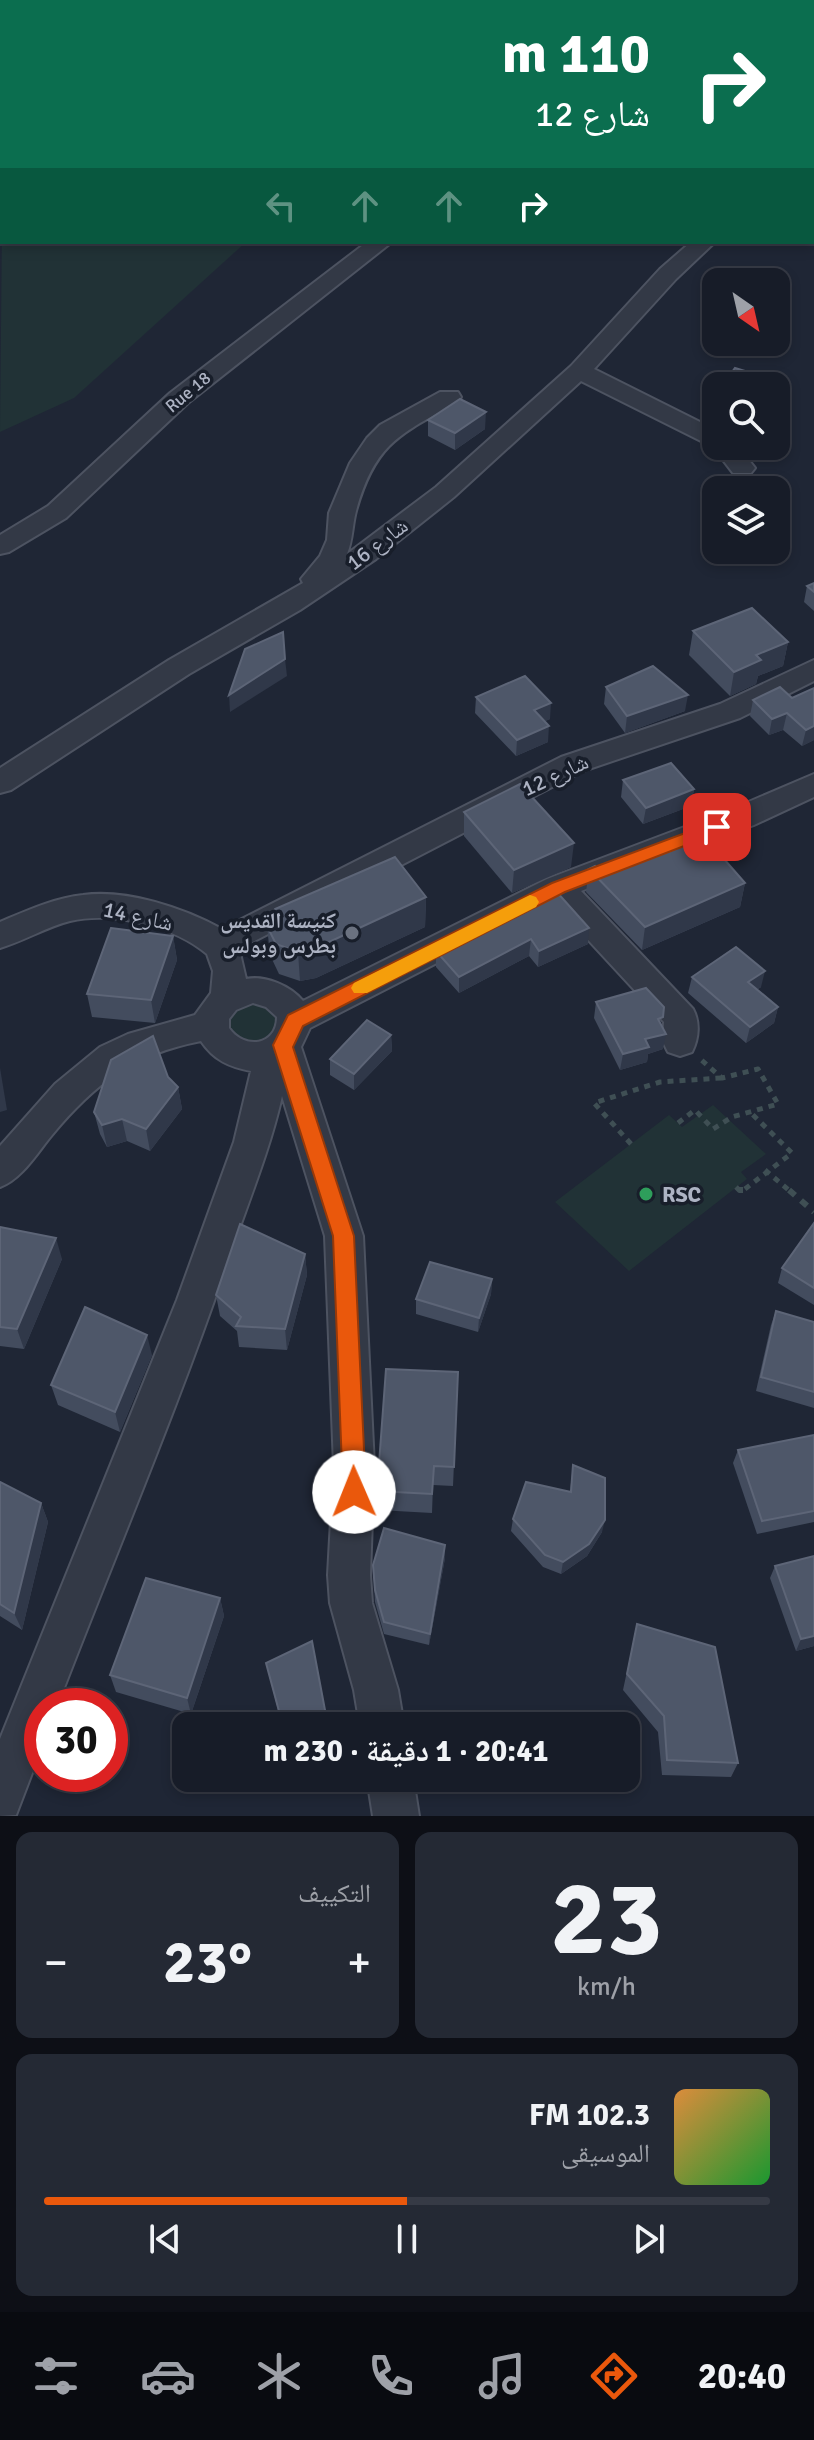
<!DOCTYPE html>
<html lang="ar">
<meta charset="utf-8">
<style>
:root{--surface:#171c28;--page:#242934;--text:#f1f3f6;--muted:#9ea1a8;--line:#363a45;--accent:#ea580c}
body{margin:0;font-family:Signika,"Noto Naskh Arabic",sans-serif;background:var(--page);color:var(--text);direction:rtl;height:100vh;display:flex;flex-direction:column;font-size:30px;white-space:nowrap}
*{box-sizing:border-box;margin:0}
p{font-size:26px;color:var(--muted)}
.icon{flex:none;width:44px;height:44px;fill:none;stroke:currentColor;stroke-width:2;stroke-linecap:round;stroke-linejoin:round}
.map{position:relative;height:1816px;overflow:hidden;direction:ltr}
.side{display:flex;flex-direction:column;gap:16px;padding:16px;background:#0d0f16;flex:1}
.side>*{flex:none}
.banner{position:absolute;left:0px;top:0px;width:814px;height:244px;box-shadow:0 4px 12px #0003,0 0 0 2px var(--line);direction:rtl;background:#0b6e4f;color:#fff;overflow:hidden}
.needle{width:52px;rotate:146deg}
.tools{position:absolute;left:702px;top:268px;display:grid;gap:16px}
.tools a{display:grid;place-items:center;width:88px;height:88px;border-radius:16px;background:var(--surface);box-shadow:0 4px 12px #0003,0 0 0 2px var(--line);font-size:40px}
.speed{position:absolute;left:24px;top:1688px;display:flex;gap:16px;font-size:40px;font-weight:700;text-align:center}
.speed>*{display:grid;place-content:center;width:104px;height:104px;border-radius:50%;background:var(--surface);box-shadow:0 4px 12px #0003,0 0 0 2px var(--line);line-height:1}
.speed .limit{border:12px solid #d22;background:#fff;color:#111}
.pin{position:absolute;display:grid;place-items:center;width:68px;height:68px;color:#fff;margin:-34px;border-radius:16px;box-shadow:0 4px 12px #0006}
.me{position:absolute;width:88px;margin:-44px;rotate:359deg;stroke-linejoin:round;filter:drop-shadow(0 0 6px #0008)}
.turn{display:flex;align-items:center;gap:28px;height:168px;padding:0 32px;font-size:36px}
.turn .icon{width:104px;height:104px;stroke-width:2.5}
.turn b{display:block;font-size:56px;line-height:68px}
.lanes{display:flex;align-items:center;height:76px;padding:0 32px;background:#0003;justify-content:center;gap:40px;direction:ltr}
.lanes .off{opacity:.35}
.big{font-size:60px;font-weight:700;line-height:1.1}
.side .widget{flex:1;display:flex;flex-direction:column;justify-content:center;gap:12px;min-width:0;padding:0 28px;border-radius:16px;background:var(--page)}
.side .dial{align-items:center;gap:0}
.dial b{font-size:104px;line-height:1}
.song{display:flex;align-items:center;gap:24px}
.cover{width:96px;height:96px;border-radius:12px;background:linear-gradient(135deg,hsl(30 70% 55%),hsl(130 70% 35%))}
.played{height:8px;border-radius:4px;background:linear-gradient(90deg,var(--accent) 50%,var(--line) 50%)}
.keys{display:flex;justify-content:space-around;direction:ltr}
.heat{display:flex;justify-content:space-between;align-items:center;font-size:44px;direction:ltr}
.side .tiles{flex:1;display:grid;gap:16px;grid-template-columns:1fr 1fr}
.widget:last-child{grid-column:span 2}
.trip{position:absolute;left:172px;top:1712px;width:468px;height:80px;border-radius:16px;background:var(--surface);box-shadow:0 4px 12px #0003,0 0 0 2px var(--line);font-weight:700;line-height:80px;text-align:center;direction:rtl}
.tab-bar{display:flex;height:128px;justify-content:space-around;align-items:center;background:#090b10;color:var(--muted)}
.tab-bar .icon{width:56px;height:56px}
.tab-bar .current{color:var(--accent)}
.tab-bar b{font-size:36px;color:var(--text)}
.map>svg:first-child{display:block}
.green{fill:#213236}
.lines{fill:none;stroke-linecap:round;stroke-linejoin:round}
.minor-casing{stroke:#4d5361;stroke-width:4}
.path-far1{stroke:#3f4f54;stroke-width:5;stroke-dasharray:6 6;stroke-linecap:butt}
.path{stroke:#3f4f54;stroke-width:6;stroke-dasharray:8 8;stroke-linecap:butt}
.minor{fill:#333946;fill-rule:evenodd}
.wall{fill:#434c5e}
.shaded-wall{fill:#303849}
.building{fill:#4e5769;stroke:#5d6577;stroke-width:2}
.route{fill:#ea580c;stroke:#983908;stroke-width:2}
.slow{fill:#f59e0b}
.worship-dot{fill:#6b7280;stroke:#181e2a;stroke-width:3}
.leisure-dot{fill:#2e9e5b;stroke:#181e2a;stroke-width:3}
.labels{text-anchor:middle;dominant-baseline:central;stroke-width:7;stroke-linejoin:round;paint-order:stroke}
.far-street-label{font-size:18px;fill:#adb3c3;stroke:#181e2a}
.street-label{font-size:22px;fill:#adb3c3;stroke:#181e2a}
.poi-label{font-size:22px;font-weight:bold;fill:#adb3c3;stroke:#181e2a;text-anchor:end}
</style>
<div class="map">
<svg width="814" height="1816" viewBox="0 0 814 1816">
<rect width="100%" height="100%" fill="#1f2635"/>
<g class="green">
<path d="M119,0H576L118,2Z"/>
<path d="M2,222V242H246L74,398L0,432Z"/>
<path d="M252,1002L269,1005L280,1022L268,1040L251,1044L229,1034L227,1020L236,1008Z"/>
<path d="M713,1105L766,1154L741,1172L747,1179L629,1271L555,1202L669,1115L682,1127Z"/>
</g>
<g class="lines">
<defs>
<g id="minor">
<path d="M708,0H728L707,2Z"/>
<rect x="812" y="82" width="2" height="12"/>
<path d="M812,142H814L812,155Z"/>
<path d="M367,242H392L188,403L66,518L9,552L0,554V535L48,506L170,393Z"/>
<path d="M691,242H715L676,279L594,369L716,430V446H738L755,468L751,473H733L713,447L581,381L454,497L376,559L300,610L189,674L11,790L0,793V768L169,660L303,583L301,579L320,556L327,540L329,513L350,463L367,438L380,425L440,392H458L461,397L458,402C400,434 375,443 356,511C352,526 353,539 347,554L436,487L571,366L660,269Z"/>
<path d="M814,660V681L740,718L583,771L239,949L246,979C265,975 291,986 303,1001L547,879L732,809L814,774V797L754,825L581,891L693,1009C700,1022 699,1038 692,1052L680,1056L668,1052L663,1042L664,1022L554,903L310,1028L301,1047L363,1236L374,1466L370,1575L372,1603L398,1690L404,1726H360L354,1690L330,1603L328,1575L334,1466L325,1236L282,1096C270,1149 249,1200 231,1252C179,1406 115,1555 57,1706H42V1747L16,1815L0,1816V1739L177,1300L234,1142L251,1071C229,1067 214,1060 201,1041C134,1054 95,1083 52,1135C37,1153 22,1179 0,1187V1146L55,1084L100,1047L128,1034L195,1015L211,993L213,971L207,954C174,926 113,911 70,921C46,927 24,941 0,948V922C26,911 54,898 83,895C127,889 184,908 222,929L561,757L720,704ZM253,1003L266,1007L277,1017C277,1046 244,1050 229,1028V1019L236,1010Z"/>
<path d="M367,1778H413L419,1816H373Z"/>
</g>
</defs>
<use href="#minor" class="minor-casing"/>
<g class="path-far1">
<path d="M678,1123L695,1110L713,1129L732,1117L778,1104L758,1069L722,1078L699,1058"/>
<path d="M631,1144L594,1103L660,1082L721,1078"/>
<path d="M765,1170L791,1192"/>
<path d="M736,1187L741,1192L792,1153L750,1112"/>
</g>
<g class="path">
<path d="M739,1190H743"/>
<path d="M789,1190L814,1212"/>
</g>
<use href="#minor" class="minor"/>
</g>
<g class="wall">
<path d="M716,395V417L710,416L712,399Z"/>
<path d="M428,420L485,429L455,450L428,436Z"/>
<path d="M814,583V611L804,602L807,586Z"/>
<path d="M693,631L788,642L783,666L758,676L756,684L730,696L689,655Z"/>
<path d="M606,687L685,711L625,733L604,704Z"/>
<path d="M814,688V740L802,746L783,730L769,735L750,716L753,700L792,698Z"/>
<path d="M476,697L550,719L545,721L548,742L516,756L475,713Z"/>
<path d="M623,780L694,789L691,806L643,824L621,797Z"/>
<path d="M464,812L571,867L512,893L464,836Z"/>
<path d="M589,869L603,876L745,883L740,907L642,950L586,892Z"/>
<path d="M555,890L588,944L538,967L529,956L459,993L436,967V951Z"/>
<path d="M426,897L425,927L316,978L300,981L279,974L270,955L267,926Z"/>
<path d="M173,936L177,960L155,1023L92,1017L87,994Z"/>
<path d="M692,977L761,987L757,990L778,1007L774,1023L746,1043L688,993Z"/>
<path d="M596,1002L662,1025L663,1049L648,1054L647,1062L620,1070L594,1018Z"/>
<path d="M391,1035L392,1051L354,1090L330,1075V1059Z"/>
<path d="M168,1077L178,1087L182,1109L150,1151L127,1141L107,1147L100,1134L94,1112Z"/>
<path d="M814,1223V1305L778,1283L782,1268Z"/>
<path d="M0,1227L62,1259L24,1349L0,1346Z"/>
<path d="M305,1254L307,1275L287,1350L239,1347L237,1331L220,1316L216,1295Z"/>
<path d="M492,1279L491,1294L478,1332L416,1314V1299Z"/>
<path d="M776,1311L814,1322V1408L756,1391L771,1325Z"/>
<path d="M152,1355L120,1432L58,1405L51,1385Z"/>
<path d="M458,1372L453,1486L433,1485L432,1513L378,1510L377,1491Z"/>
<path d="M814,1435V1522L757,1534L733,1463L738,1450Z"/>
<path d="M573,1465L602,1532L587,1556L561,1574L543,1567L511,1531L513,1519L570,1491Z"/>
<path d="M0,1482L41,1503L48,1522L22,1630L0,1616Z"/>
<path d="M445,1545V1558L429,1645L384,1634L375,1602L373,1565Z"/>
<path d="M775,1566L814,1646L796,1651L770,1578Z"/>
<path d="M220,1598L224,1616L191,1714L116,1692L110,1675Z"/>
<path d="M637,1624L738,1763L731,1777L662,1775L658,1732L623,1690Z"/>
<path d="M266,1663L328,1726H282Z"/>
</g>
<g class="shaded-wall">
<path d="M762,376L760,386H754Z"/>
<path d="M486,412L485,429L455,450V433Z"/>
<path d="M788,642L783,666L758,676L756,684L730,696L734,672L756,655Z"/>
<path d="M285,659L287,676L230,712L229,695Z"/>
<path d="M688,695L685,711L625,733L627,716Z"/>
<path d="M551,703L550,719L533,727L534,710Z"/>
<path d="M787,713L783,730L769,735L772,719Z"/>
<path d="M549,726L548,742L516,756L517,740Z"/>
<path d="M814,726V740L802,746L806,730Z"/>
<path d="M694,789L691,806L643,824L646,808Z"/>
<path d="M574,843L571,867L512,893L514,870Z"/>
<path d="M745,883L740,907L642,950L645,927Z"/>
<path d="M426,897L425,927L316,978L300,981L298,952Z"/>
<path d="M589,928L588,944L538,967L539,951Z"/>
<path d="M173,936L177,960L155,1023L151,1000Z"/>
<path d="M531,939L529,956L459,993V977Z"/>
<path d="M765,971L761,987L744,998L748,982Z"/>
<path d="M778,1007L774,1023L746,1043L750,1027Z"/>
<path d="M666,1034L663,1049L648,1054L647,1062L620,1070L623,1054L645,1039Z"/>
<path d="M391,1035L392,1051L354,1090V1074Z"/>
<path d="M0,1068L7,1110L0,1112Z"/>
<path d="M178,1087L182,1109L150,1151L146,1129Z"/>
<path d="M122,1119L127,1141L107,1147L102,1125Z"/>
<path d="M56,1238L62,1259L24,1349L17,1329Z"/>
<path d="M305,1254L307,1275L287,1350L285,1329Z"/>
<path d="M492,1279L491,1294L478,1332L479,1318Z"/>
<path d="M147,1335L152,1355L120,1432L115,1412Z"/>
<path d="M41,1503L48,1522L22,1630L14,1613Z"/>
<path d="M605,1520L602,1532L587,1556L561,1574L563,1562Z"/>
<path d="M445,1545V1558L429,1645L430,1634Z"/>
<path d="M220,1598L224,1616L191,1714L187,1698Z"/>
<path d="M814,1636V1646L796,1651L801,1639Z"/>
</g>
<g class="building">
<path d="M735,368L762,376L754,386H722Z"/>
<path d="M460,399L486,412L455,433L428,420Z"/>
<path d="M814,583V592L807,586Z"/>
<path d="M752,608L788,642L756,655L761,660L734,672L693,631Z"/>
<path d="M283,632L285,659L229,695L245,649Z"/>
<path d="M653,666L688,695L627,716L606,687Z"/>
<path d="M525,676L551,703L534,710L549,726L517,740L476,697Z"/>
<path d="M780,687L792,698L814,688V726L806,730L787,713L772,719L753,700Z"/>
<path d="M671,763L694,789L646,808L623,780Z"/>
<path d="M520,784L574,843L514,870L464,812Z"/>
<path d="M703,835L745,883L645,927L589,869L595,866L603,876Z"/>
<path d="M395,857L426,897L314,949L298,952L276,944L267,926L275,909Z"/>
<path d="M555,890L589,928L539,951L531,939L459,977L436,951Z"/>
<path d="M111,928L173,936L151,1000L87,994Z"/>
<path d="M736,947L765,971L748,982L778,1007L750,1027L692,977Z"/>
<path d="M646,988L664,1007L663,1017L658,1019L666,1034L645,1039L649,1047L623,1054L596,1002Z"/>
<path d="M367,1020L391,1035L354,1074L330,1059Z"/>
<path d="M153,1036L168,1077L178,1087L146,1129L122,1119L102,1125L94,1112L111,1060Z"/>
<path d="M814,1223V1288L782,1268Z"/>
<path d="M240,1224L305,1254L285,1329L236,1326L241,1317L216,1295Z"/>
<path d="M0,1227L56,1238L17,1329L0,1327Z"/>
<path d="M430,1262L492,1279L479,1318L416,1299Z"/>
<path d="M85,1307L147,1335L115,1412L51,1385Z"/>
<path d="M776,1311L814,1322V1392L761,1377Z"/>
<path d="M386,1369L458,1372L454,1467L434,1466L432,1494L377,1491Z"/>
<path d="M814,1435V1511L762,1521L738,1450Z"/>
<path d="M573,1465L605,1478V1520L589,1544L563,1562L545,1555L513,1519L526,1482L571,1492Z"/>
<path d="M0,1482L41,1503L14,1613L0,1604Z"/>
<path d="M384,1528L445,1545L430,1634L384,1622L375,1590L373,1565Z"/>
<path d="M814,1556V1636L801,1639L775,1566Z"/>
<path d="M146,1578L220,1598L187,1698L110,1675Z"/>
<path d="M637,1624L715,1647L738,1763L667,1760L664,1716L627,1674Z"/>
<path d="M312,1641L328,1726H283L266,1663Z"/>
</g>
<path class="route" d="M717,821L723,823L725,827L723,831L565,892L303,1026L293,1047L354,1236L366,1492L362,1500L354,1504L346,1500L343,1492L333,1236L273,1045L288,1015L552,883Z"/>
<path class="slow" d="M530,895L536,897L539,902L536,907L367,993H354L351,988L354,983Z"/>
<circle class="worship-dot" cx="352" cy="933" r="8"/>
<circle class="leisure-dot" cx="646" cy="1194" r="8"/>
<g class="labels">
<g class="far-street-label">
<text transform="translate(188 392) rotate(-40)">Rue 18</text>
</g>
<g class="street-label">
<text transform="translate(377 544) rotate(-37)">شارع 16</text>
<text transform="translate(555 775) rotate(-25)">شارع 12</text>
<text transform="translate(138 916) rotate(12)">شارع 14</text>
</g>
<g class="poi-label">
<text x="336" y="920">كنيسة القديس<tspan x="336" dy="25">بطرس وبولس</tspan></text>
<text x="662" y="1194" text-anchor="start">RSC</text>
</g>
</g>
</svg>
<div class="tools">
<a><svg class="needle" viewBox="-14 -14 28 28"><path d="M0-13l5 13h-10z" fill="#e53935"/><path d="M0 13l5-13h-10z" fill="#9ea1a8"/></svg></a>
<a><svg class="icon" aria-label="search" viewBox="0 0 24 24"><circle cx="10" cy="10" r="6"/><path d="M15 15l6 6"/></svg></a>
<a><svg class="icon" aria-label="layers" viewBox="0 0 24 24"><path d="M12 4l9 5-9 5-9-5zM3 14l9 5 9-5"/></svg></a>
</div>
<div class="speed"><div class="limit">30</div></div>
<div class="pin" style="left:717px;top:827px;background:#d93025"><svg class="icon" aria-label="arrive" viewBox="0 0 24 24"><path d="M6 21V4h12l-3 4 3 4H6"/></svg></div>
<svg class="me" style="left:354px;top:1492px" viewBox="-20 -20 40 40"><circle r="19" fill="#fff"/><path d="M0-13L10 11 0 6-10 11z" fill="#ea580c"/></svg>
<div class="trip">20:41 · 1 دقيقة · 230 m</div>
<div class="banner">
<div class="turn"><svg class="icon" aria-label="right" viewBox="0 0 24 24"><path d="M7 20v-9h11M14 6l5 5-5 5"/></svg><div><b>110 m</b>شارع 12</div></div>
<div class="lanes"><svg class="icon off" aria-label="left" viewBox="0 0 24 24"><path d="M17 20v-9H6M10 6l-5 5 5 5"/></svg><svg class="icon off" aria-label="ahead" viewBox="0 0 24 24"><path d="M12 20V5M6 11l6-6 6 6"/></svg><svg class="icon off" aria-label="ahead" viewBox="0 0 24 24"><path d="M12 20V5M6 11l6-6 6 6"/></svg><svg class="icon" aria-label="right" viewBox="0 0 24 24"><path d="M7 20v-9h11M14 6l5 5-5 5"/></svg></div>
</div>
</div>
<section class="side">
<div class="tiles">
<div class="widget dial"><b>23</b><p>km/h</p></div>
<div class="widget"><p>التكييف</p>
<div class="heat"><a>−</a><b class="big">23°</b><a>+</a></div>
</div>
<div class="widget">
<div class="song"><i class="cover"></i><div><b>102.3 FM</b><p>الموسيقى</p></div></div>
<div class="played"></div>
<div class="keys"><svg class="icon" aria-label="previous" viewBox="0 0 24 24"><path d="M18 5L8 12l10 7zM5 5v14"/></svg><svg class="icon" aria-label="pause" viewBox="0 0 24 24"><path d="M8 5v14M16 5v14"/></svg><svg class="icon" aria-label="next" viewBox="0 0 24 24"><path d="M6 5l10 7-10 7zM19 5v14"/></svg></div>
</div>
</div>
</section>
<nav class="tab-bar">
<b>20:40</b>
<svg class="icon current" aria-label="directions" viewBox="0 0 24 24"><path d="M12 3l9 9-9 9-9-9zM9 14v-3h6M13 9l2 2-2 2"/></svg>
<svg class="icon" aria-label="music" viewBox="0 0 24 24"><path d="M9 18V5l10-2v13"/><circle cx="6" cy="18" r="3"/><circle cx="16" cy="16" r="3"/></svg>
<svg class="icon" aria-label="phone" viewBox="0 0 24 24"><path d="M5 4h4l2 5-3 2q2 4 5 5l2-3 5 2v4C11 20 4 13 5 4z"/></svg>
<svg class="icon" aria-label="climate" viewBox="0 0 24 24"><path d="M12 3v18M4 7l16 10M4 17L20 7"/></svg>
<svg class="icon" aria-label="car" viewBox="0 0 24 24"><path d="M5 17H2v-5l4-1 3-4h7l3 4 3 1v5h-3M9 17h6M6 11h13"/><circle cx="7" cy="17" r="2"/><circle cx="17" cy="17" r="2"/></svg>
<svg class="icon" aria-label="filters" viewBox="0 0 24 24"><path d="M4 7h16M4 17h16"/><circle cx="9" cy="7" r="2"/><circle cx="15" cy="17" r="2"/></svg>
</nav>
